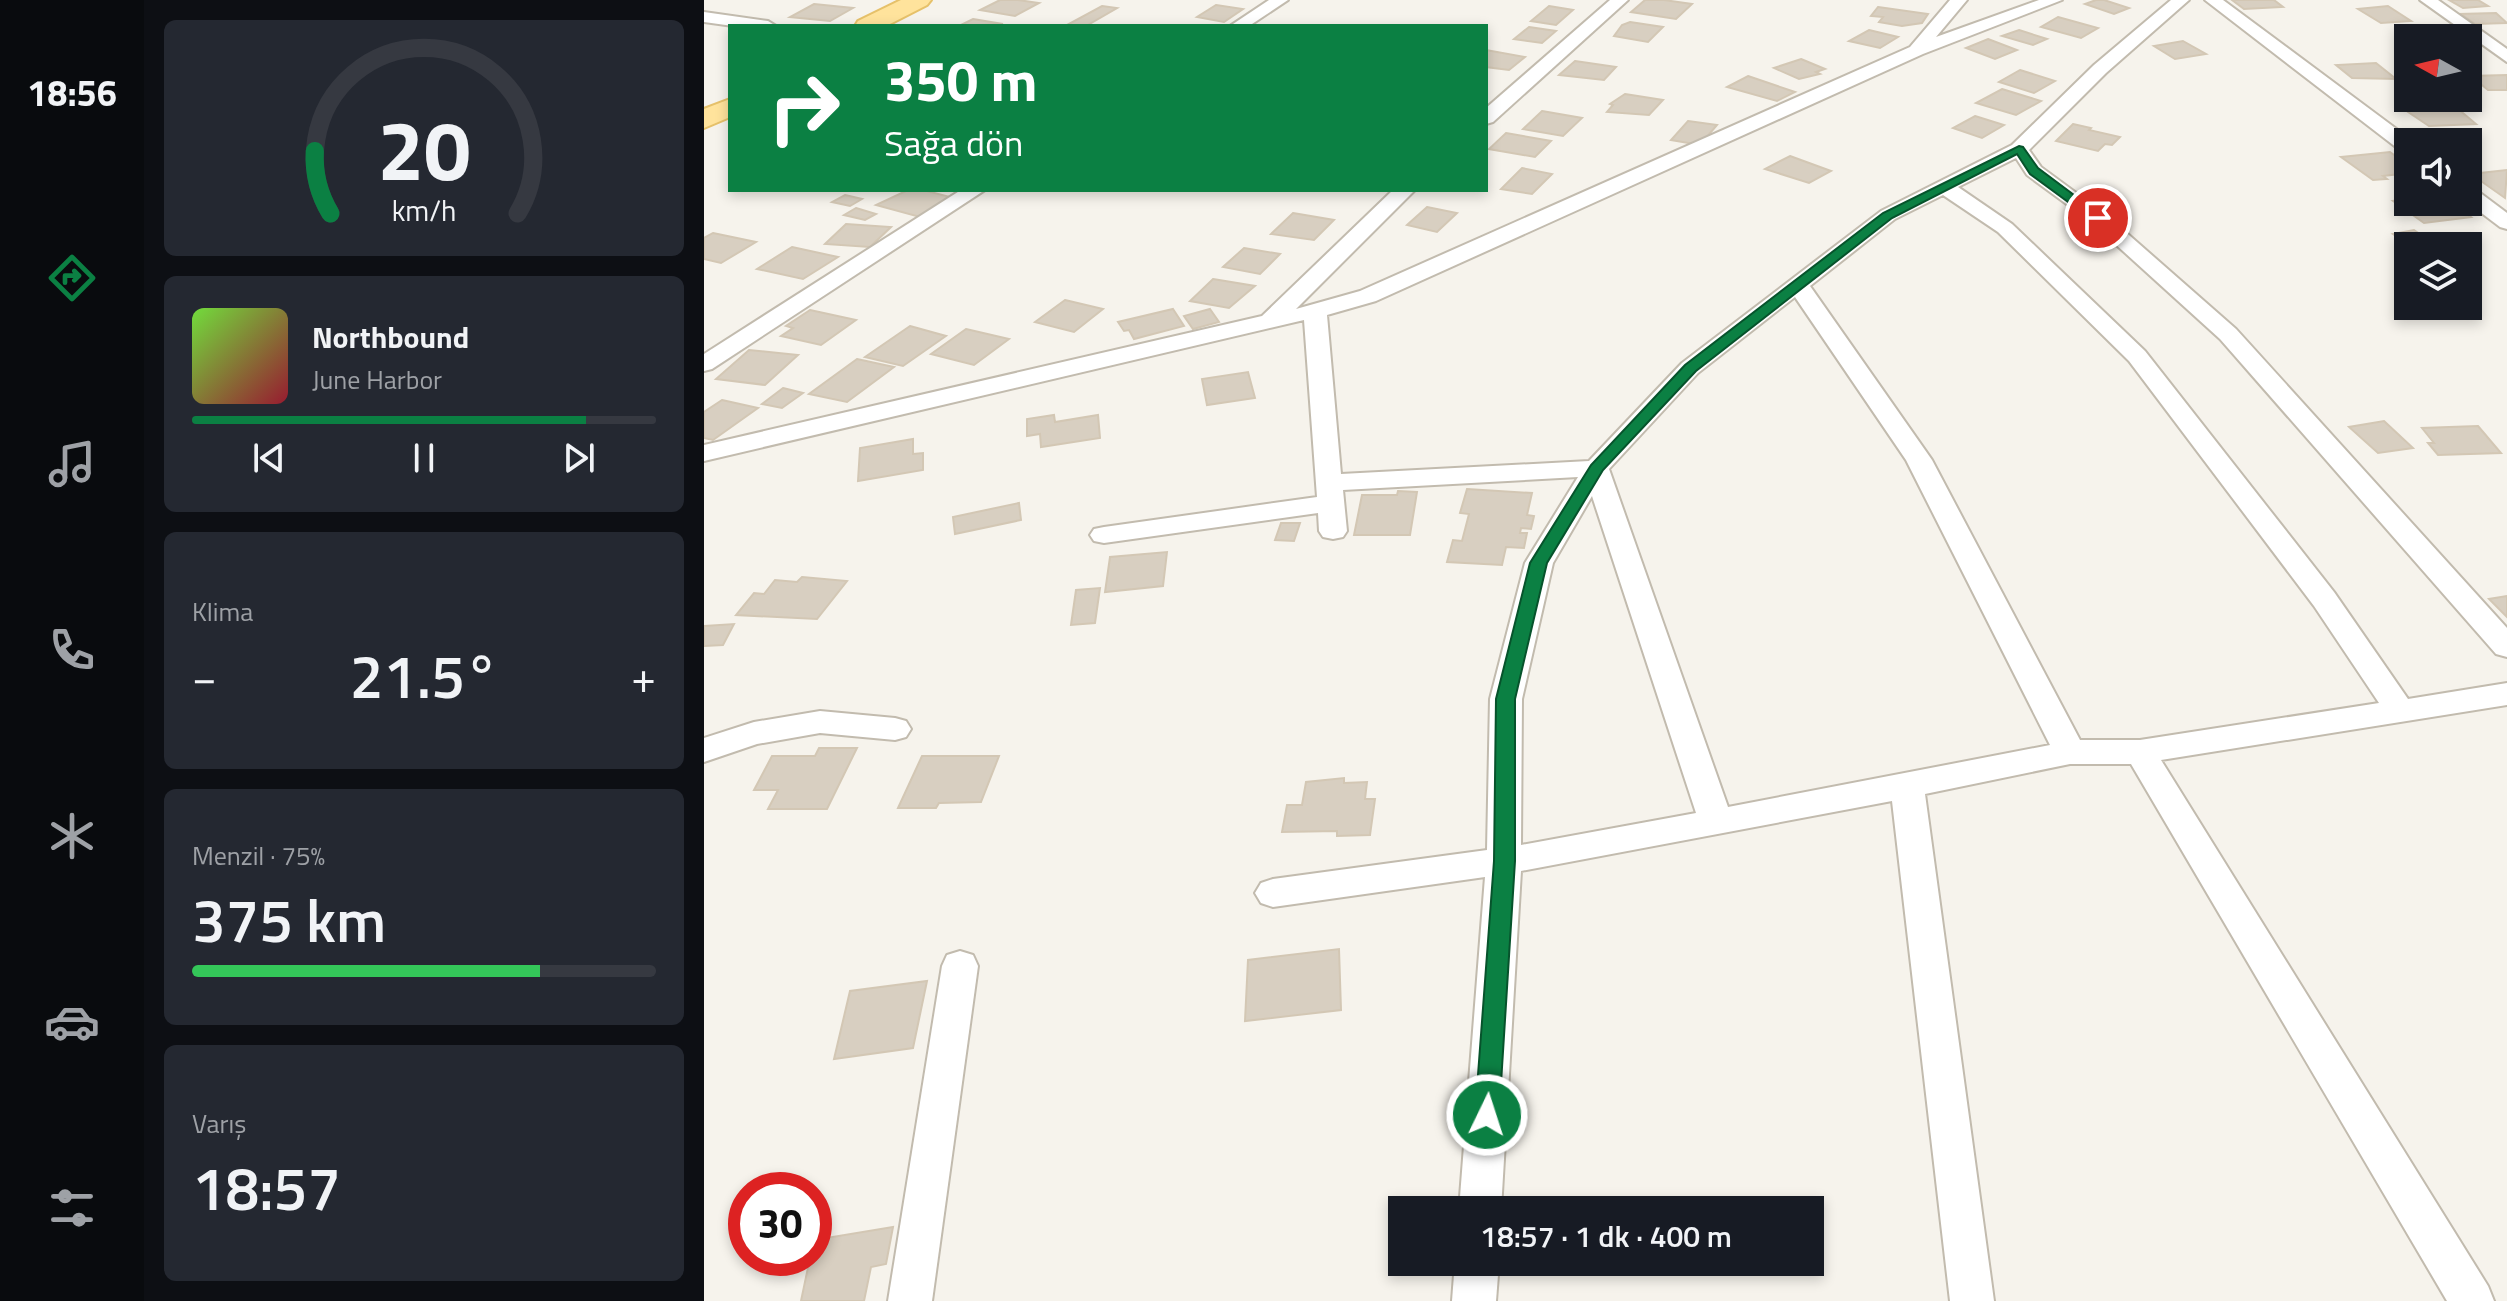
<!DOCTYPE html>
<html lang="tr">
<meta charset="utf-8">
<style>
:root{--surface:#171b24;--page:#242831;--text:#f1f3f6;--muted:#9ea1a6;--line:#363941;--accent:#0b8043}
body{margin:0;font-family:"Titillium Web",sans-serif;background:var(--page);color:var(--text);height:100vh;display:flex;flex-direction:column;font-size:30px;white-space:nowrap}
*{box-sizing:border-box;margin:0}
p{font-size:26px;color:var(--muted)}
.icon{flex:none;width:44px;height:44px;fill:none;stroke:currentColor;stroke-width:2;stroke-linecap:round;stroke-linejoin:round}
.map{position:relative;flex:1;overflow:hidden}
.side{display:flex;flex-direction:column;gap:20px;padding:20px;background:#0d0f14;width:560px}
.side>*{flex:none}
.guide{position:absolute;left:24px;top:24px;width:760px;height:168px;border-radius:0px;box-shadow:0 4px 12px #0003;background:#0b8043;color:#fff;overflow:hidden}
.needle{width:52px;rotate:278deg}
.fabs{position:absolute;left:1690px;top:24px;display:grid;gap:16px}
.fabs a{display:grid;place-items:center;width:88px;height:88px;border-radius:0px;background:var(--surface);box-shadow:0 4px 12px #0003;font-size:40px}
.speed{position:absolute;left:24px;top:1172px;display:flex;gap:16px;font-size:40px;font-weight:700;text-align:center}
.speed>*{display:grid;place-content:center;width:104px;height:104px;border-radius:50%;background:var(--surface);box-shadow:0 4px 12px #0003;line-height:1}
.speed .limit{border:12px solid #d22;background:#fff;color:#111}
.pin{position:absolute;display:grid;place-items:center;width:68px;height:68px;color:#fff;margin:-34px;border:4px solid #fff;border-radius:50%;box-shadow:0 2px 8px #0007}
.me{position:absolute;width:88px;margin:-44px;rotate:4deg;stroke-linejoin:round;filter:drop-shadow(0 0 6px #0008)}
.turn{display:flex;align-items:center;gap:28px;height:168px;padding:0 24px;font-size:36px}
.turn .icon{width:104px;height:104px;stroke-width:2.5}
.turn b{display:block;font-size:56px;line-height:68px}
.big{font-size:60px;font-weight:600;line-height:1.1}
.side .tile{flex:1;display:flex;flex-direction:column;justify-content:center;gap:12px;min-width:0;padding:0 28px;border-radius:12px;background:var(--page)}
.side .dial{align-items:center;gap:0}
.dial svg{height:208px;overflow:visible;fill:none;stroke:var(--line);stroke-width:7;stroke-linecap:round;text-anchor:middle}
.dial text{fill:var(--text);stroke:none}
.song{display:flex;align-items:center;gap:24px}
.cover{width:96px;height:96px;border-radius:12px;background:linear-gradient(135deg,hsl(100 70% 55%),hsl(350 70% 35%))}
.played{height:8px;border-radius:4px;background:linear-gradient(90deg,var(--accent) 85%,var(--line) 85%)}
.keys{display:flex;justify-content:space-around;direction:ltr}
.heat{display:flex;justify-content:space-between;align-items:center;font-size:44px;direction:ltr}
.charge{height:12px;border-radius:6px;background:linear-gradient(90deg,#34c759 75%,var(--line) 0)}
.trip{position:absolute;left:684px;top:1196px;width:436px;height:80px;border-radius:0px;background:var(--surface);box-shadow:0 4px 12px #0003;font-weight:600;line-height:80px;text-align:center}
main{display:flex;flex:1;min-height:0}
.dock{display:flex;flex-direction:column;width:144px;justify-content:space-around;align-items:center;background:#090b0e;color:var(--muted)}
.dock .icon{width:56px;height:56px}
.dock .current{color:var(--accent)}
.dock b{font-size:36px;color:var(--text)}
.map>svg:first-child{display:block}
.building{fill:#d8cfc1;stroke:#d3c7b4;stroke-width:2}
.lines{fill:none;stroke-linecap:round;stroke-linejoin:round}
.street-casing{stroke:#c2bbae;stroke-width:4}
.primary-casing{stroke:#e6c16a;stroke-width:4}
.street{fill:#fff;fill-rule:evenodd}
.primary{fill:#ffe39c;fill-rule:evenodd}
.route{fill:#0b8043;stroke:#07532c;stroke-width:2}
</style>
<main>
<nav class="dock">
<b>18:56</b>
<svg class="icon current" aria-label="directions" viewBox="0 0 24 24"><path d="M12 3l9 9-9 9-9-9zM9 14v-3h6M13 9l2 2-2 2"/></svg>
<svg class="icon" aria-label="music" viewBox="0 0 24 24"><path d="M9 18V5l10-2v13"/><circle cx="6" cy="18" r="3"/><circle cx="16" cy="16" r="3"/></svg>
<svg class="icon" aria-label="phone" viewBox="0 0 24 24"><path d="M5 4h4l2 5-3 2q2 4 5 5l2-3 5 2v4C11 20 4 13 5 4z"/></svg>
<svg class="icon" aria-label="climate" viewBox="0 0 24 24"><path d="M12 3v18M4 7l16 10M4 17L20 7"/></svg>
<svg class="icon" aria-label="car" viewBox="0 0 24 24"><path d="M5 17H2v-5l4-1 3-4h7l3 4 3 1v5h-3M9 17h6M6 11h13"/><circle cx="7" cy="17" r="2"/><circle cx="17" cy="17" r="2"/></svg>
<svg class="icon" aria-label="filters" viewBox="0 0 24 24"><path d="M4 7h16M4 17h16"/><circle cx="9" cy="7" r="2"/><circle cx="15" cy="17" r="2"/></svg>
</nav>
<section class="side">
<div class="tile dial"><svg viewBox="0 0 100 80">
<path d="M14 69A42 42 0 1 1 86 69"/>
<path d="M14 69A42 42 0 0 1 8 45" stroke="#0b8043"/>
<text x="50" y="56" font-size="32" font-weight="700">20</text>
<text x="50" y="72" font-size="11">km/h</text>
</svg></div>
<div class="tile">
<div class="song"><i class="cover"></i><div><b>Northbound</b><p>June Harbor</p></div></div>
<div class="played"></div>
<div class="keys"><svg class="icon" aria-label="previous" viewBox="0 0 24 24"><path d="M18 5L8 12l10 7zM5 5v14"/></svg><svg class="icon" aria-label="pause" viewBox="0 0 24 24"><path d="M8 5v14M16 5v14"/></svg><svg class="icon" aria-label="next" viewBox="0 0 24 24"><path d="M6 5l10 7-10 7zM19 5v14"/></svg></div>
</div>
<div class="tile"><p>Klima</p>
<div class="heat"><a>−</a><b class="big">21.5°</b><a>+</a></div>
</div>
<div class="tile"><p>Menzil · 75%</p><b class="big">375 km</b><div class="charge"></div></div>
<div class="tile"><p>Varış</p><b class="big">18:57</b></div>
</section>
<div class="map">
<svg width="1803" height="1301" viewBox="0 0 1803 1301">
<rect width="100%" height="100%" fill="#f6f3ec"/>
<g class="building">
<path d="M296,0H314L335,3L311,16L276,10Z"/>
<path d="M941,0H960L988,4L972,19L927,12Z"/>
<path d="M1392,0H1400L1425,8L1410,14L1381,4Z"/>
<path d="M1528,0H1570L1579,7L1540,9Z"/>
<path d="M1745,0H1774L1784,6L1759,8Z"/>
<path d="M110,4L149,8L126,21L86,17Z"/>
<path d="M512,5L539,9L520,22L493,17Z"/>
<path d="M398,6L413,8L382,26L363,25Z"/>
<path d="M845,6L869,10L852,25L827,21Z"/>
<path d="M1684,6L1707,21L1677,23L1654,9Z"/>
<path d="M1174,7L1224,14L1218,23L1198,26L1175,22L1179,17L1167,16Z"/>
<path d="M1792,13L1803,23L1771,24L1757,14Z"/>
<path d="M1354,17L1394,28L1377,38L1337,27Z"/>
<path d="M269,19L299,24L255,26Z"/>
<path d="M926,22L959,27L944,42L910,36L918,25Z"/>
<path d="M825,27L852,31L838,43L810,39Z"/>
<path d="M1165,30L1194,37L1176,48L1145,41Z"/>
<path d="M1315,30L1343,39L1329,45L1298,36Z"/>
<path d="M1284,39L1313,50L1291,59L1262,48Z"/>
<path d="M1479,41L1502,54L1471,59L1450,46Z"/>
<path d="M782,50L821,57L805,70L782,67Z"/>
<path d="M1097,59L1121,69L1112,72L1116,74L1095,79L1070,68Z"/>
<path d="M871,61L912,67L900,80L855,75Z"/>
<path d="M1672,63L1692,79L1648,78L1632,65Z"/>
<path d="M1316,70L1351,81L1330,93L1295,82Z"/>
<path d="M1803,75V90H1784L1767,76Z"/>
<path d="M1044,76L1091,92L1073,101L1023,87Z"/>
<path d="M1298,89L1337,101L1312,115L1272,103Z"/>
<path d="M921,94L959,100L945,115L903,112L909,105L906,104Z"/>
<path d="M1723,106L1753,108L1772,124L1725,126L1701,110L1727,109Z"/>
<path d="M838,111L878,118L859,136L819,129Z"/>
<path d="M1271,116L1300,125L1278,138L1249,128Z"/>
<path d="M984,121L1013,125L996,145L967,140Z"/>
<path d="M1369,124L1387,128L1385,130L1416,137L1408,145L1401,144L1394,151L1352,141Z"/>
<path d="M802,133L847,141L831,157L785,149Z"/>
<path d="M1686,152L1704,165V173L1679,176L1683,179L1669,180L1637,157Z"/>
<path d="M1086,156L1127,171L1105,183L1061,169Z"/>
<path d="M818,168L848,174L828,194L797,189Z"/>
<path d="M1803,170L1801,198L1767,174Z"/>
<path d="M204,190H219L250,198L216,217L172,205Z"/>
<path d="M141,195L158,199L146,206L128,202Z"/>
<path d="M1704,199V202H1746L1767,217L1720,223L1689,201Z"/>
<path d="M723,207L753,213L733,232L703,225Z"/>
<path d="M152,208L172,214L161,220L140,215Z"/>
<path d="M589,213L630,220L610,240L567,234Z"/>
<path d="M142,224L187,227L166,247L121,244Z"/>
<path d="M1710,230L1733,246H1707L1689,234Z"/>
<path d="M9,233L52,242L17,263L0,259V238Z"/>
<path d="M88,247L134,257L99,279L53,269Z"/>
<path d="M540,248L576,254L556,274L519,267Z"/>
<path d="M509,279L551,286L525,308L486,301Z"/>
<path d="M361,300L399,309L370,332L331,322Z"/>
<path d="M469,309L480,326L430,339L425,330L420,331L414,322Z"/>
<path d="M506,309L515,322L489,329L480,316Z"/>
<path d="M106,310L152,320L117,345L77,336L89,328L82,326Z"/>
<path d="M206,326L242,336L199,366L161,357Z"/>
<path d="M262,329L305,339L270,365L227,354Z"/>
<path d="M45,350L94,355L61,385L12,379Z"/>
<path d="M153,359L190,367L143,402L105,394Z"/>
<path d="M544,372L551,398L503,405L498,379Z"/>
<path d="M79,388L99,393L78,408L58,404Z"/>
<path d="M18,400L54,408L9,440L0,438V412Z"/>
<path d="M350,415L351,422L394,415L396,438L337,447L336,434L323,436V419Z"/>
<path d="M1680,421L1709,448L1674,453L1645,427Z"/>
<path d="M1774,426L1797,453L1734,455L1724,443H1730L1718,428Z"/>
<path d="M209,439V454L219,453V470L154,481L156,448Z"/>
<path d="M763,489L828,493L823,515L830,516L827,529L817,528L816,533H823L820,548L802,547L798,565L743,562L749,540L758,541L765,514L756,513Z"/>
<path d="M694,491L713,492L706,535H650L658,495H693Z"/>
<path d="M315,503L317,520L251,534L249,517Z"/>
<path d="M577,523H596L590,541L571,540Z"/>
<path d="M463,552L459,586L401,592L406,557Z"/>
<path d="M98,577L143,581L113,619L32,615L50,593L60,594L71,580L93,582Z"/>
<path d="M396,588L391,623L367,625L372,590Z"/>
<path d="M1803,596V617L1785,599Z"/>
<path d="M30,624L19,645L0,646V626Z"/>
<path d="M115,748H153L123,809H64L74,790H50L68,756H111Z"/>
<path d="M218,756H295L277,802L235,803L232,808H194Z"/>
<path d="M640,778V783L663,782L661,799H671L666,835L633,836V831L578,832L583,805H598L602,782Z"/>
<path d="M635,949L637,1010L541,1021L544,960Z"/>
<path d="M223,981L209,1048L130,1059L146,991Z"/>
<path d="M189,1227L182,1264L167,1267L160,1301H97L106,1258H110V1240Z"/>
</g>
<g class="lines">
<defs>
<g id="street">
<path d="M565,0H584L545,26H526Z"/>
<path d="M906,0H924L789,122L782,124V108Z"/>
<path d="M1246,0H1263L1232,37L1335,0H1358L1219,54L672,301L623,315L637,474L885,461L978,363L1177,211L1308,145L1390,65L1467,0H1485L1402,73L1325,150L1337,167L1401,214L1532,329L1803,628V657L1792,654L1516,339L1387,222L1323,175L1312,158L1254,187L1308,224L1441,351L1630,592L1704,699L1803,683V705L1457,760L1784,1286L1790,1301H1743L1427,764H1366L1221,794L1290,1301H1246L1188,801L817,871L797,1210H755L781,877L569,907L557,903L551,893L557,883L569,879L783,850L786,699L821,563L874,477L639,490L643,531L639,537L629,539L619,537L615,531L614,513L400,543L390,541L386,535L390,529L400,527L613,497L600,320L0,461V445L558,316L689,190H711L592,309L656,291L1206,47ZM1239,195L1294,232L1425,361L1610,606L1675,703L1436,740H1376L1228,460L1106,286L1191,219ZM1091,297L1202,460L1346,745L1024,807L905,469L994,373ZM888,496L992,813L817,845L818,699L849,563Z"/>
<path d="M1501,0H1519L1710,142H1704V153L1697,151Z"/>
<path d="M1716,0H1734L1803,49V62Z"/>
<path d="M0,12L64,21L72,26H29L0,22Z"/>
<path d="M1764,187L1771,189L1803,213V229L1796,227L1763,202Z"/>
<path d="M257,190H281L8,369L0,371V354Z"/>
<path d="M116,711L191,718L202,721L207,729L202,737L191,740L116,733L53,744L0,762V738L50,722Z"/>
<path d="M256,951L269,955L274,966L228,1301H184L238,966L243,955Z"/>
<path d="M751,1262H795L792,1301H748Z"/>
</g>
<g id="primary">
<path d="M197,0H227L223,5L182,26H151L154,21Z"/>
<path d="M26,99V117L0,128V109Z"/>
</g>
</defs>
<use href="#street" class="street-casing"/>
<use href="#primary" class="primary-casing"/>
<use href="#street" class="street"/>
<use href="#primary" class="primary"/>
</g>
<path class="route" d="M1315,146L1319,147L1334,168L1398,216V221H1390L1326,174L1313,154L1188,218L992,371L899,470L843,563L811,699V861L795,1115L791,1123L783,1126L774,1123L771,1115L790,861L792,699L826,563L887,465L981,365L1179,213Z"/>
</svg>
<div class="fabs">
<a><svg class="needle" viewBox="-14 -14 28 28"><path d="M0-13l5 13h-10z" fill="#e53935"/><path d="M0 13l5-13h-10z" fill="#9ea1a6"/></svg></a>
<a><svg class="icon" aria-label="sound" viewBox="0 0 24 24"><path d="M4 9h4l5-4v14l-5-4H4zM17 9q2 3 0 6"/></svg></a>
<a><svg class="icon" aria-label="layers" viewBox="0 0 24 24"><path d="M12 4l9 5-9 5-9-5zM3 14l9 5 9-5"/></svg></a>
</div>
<div class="speed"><div class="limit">30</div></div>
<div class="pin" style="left:1394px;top:218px;background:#d93025"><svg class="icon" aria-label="arrive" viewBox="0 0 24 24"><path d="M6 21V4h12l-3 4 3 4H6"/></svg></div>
<svg class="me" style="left:783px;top:1115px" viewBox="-20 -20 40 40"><circle r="17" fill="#0b8043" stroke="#fff" stroke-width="3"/><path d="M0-11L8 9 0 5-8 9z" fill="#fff"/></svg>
<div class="trip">18:57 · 1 dk · 400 m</div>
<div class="guide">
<div class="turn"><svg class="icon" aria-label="right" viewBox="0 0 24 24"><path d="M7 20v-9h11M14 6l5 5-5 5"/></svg><div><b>350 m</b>Sağa dön</div></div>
</div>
</div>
</main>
